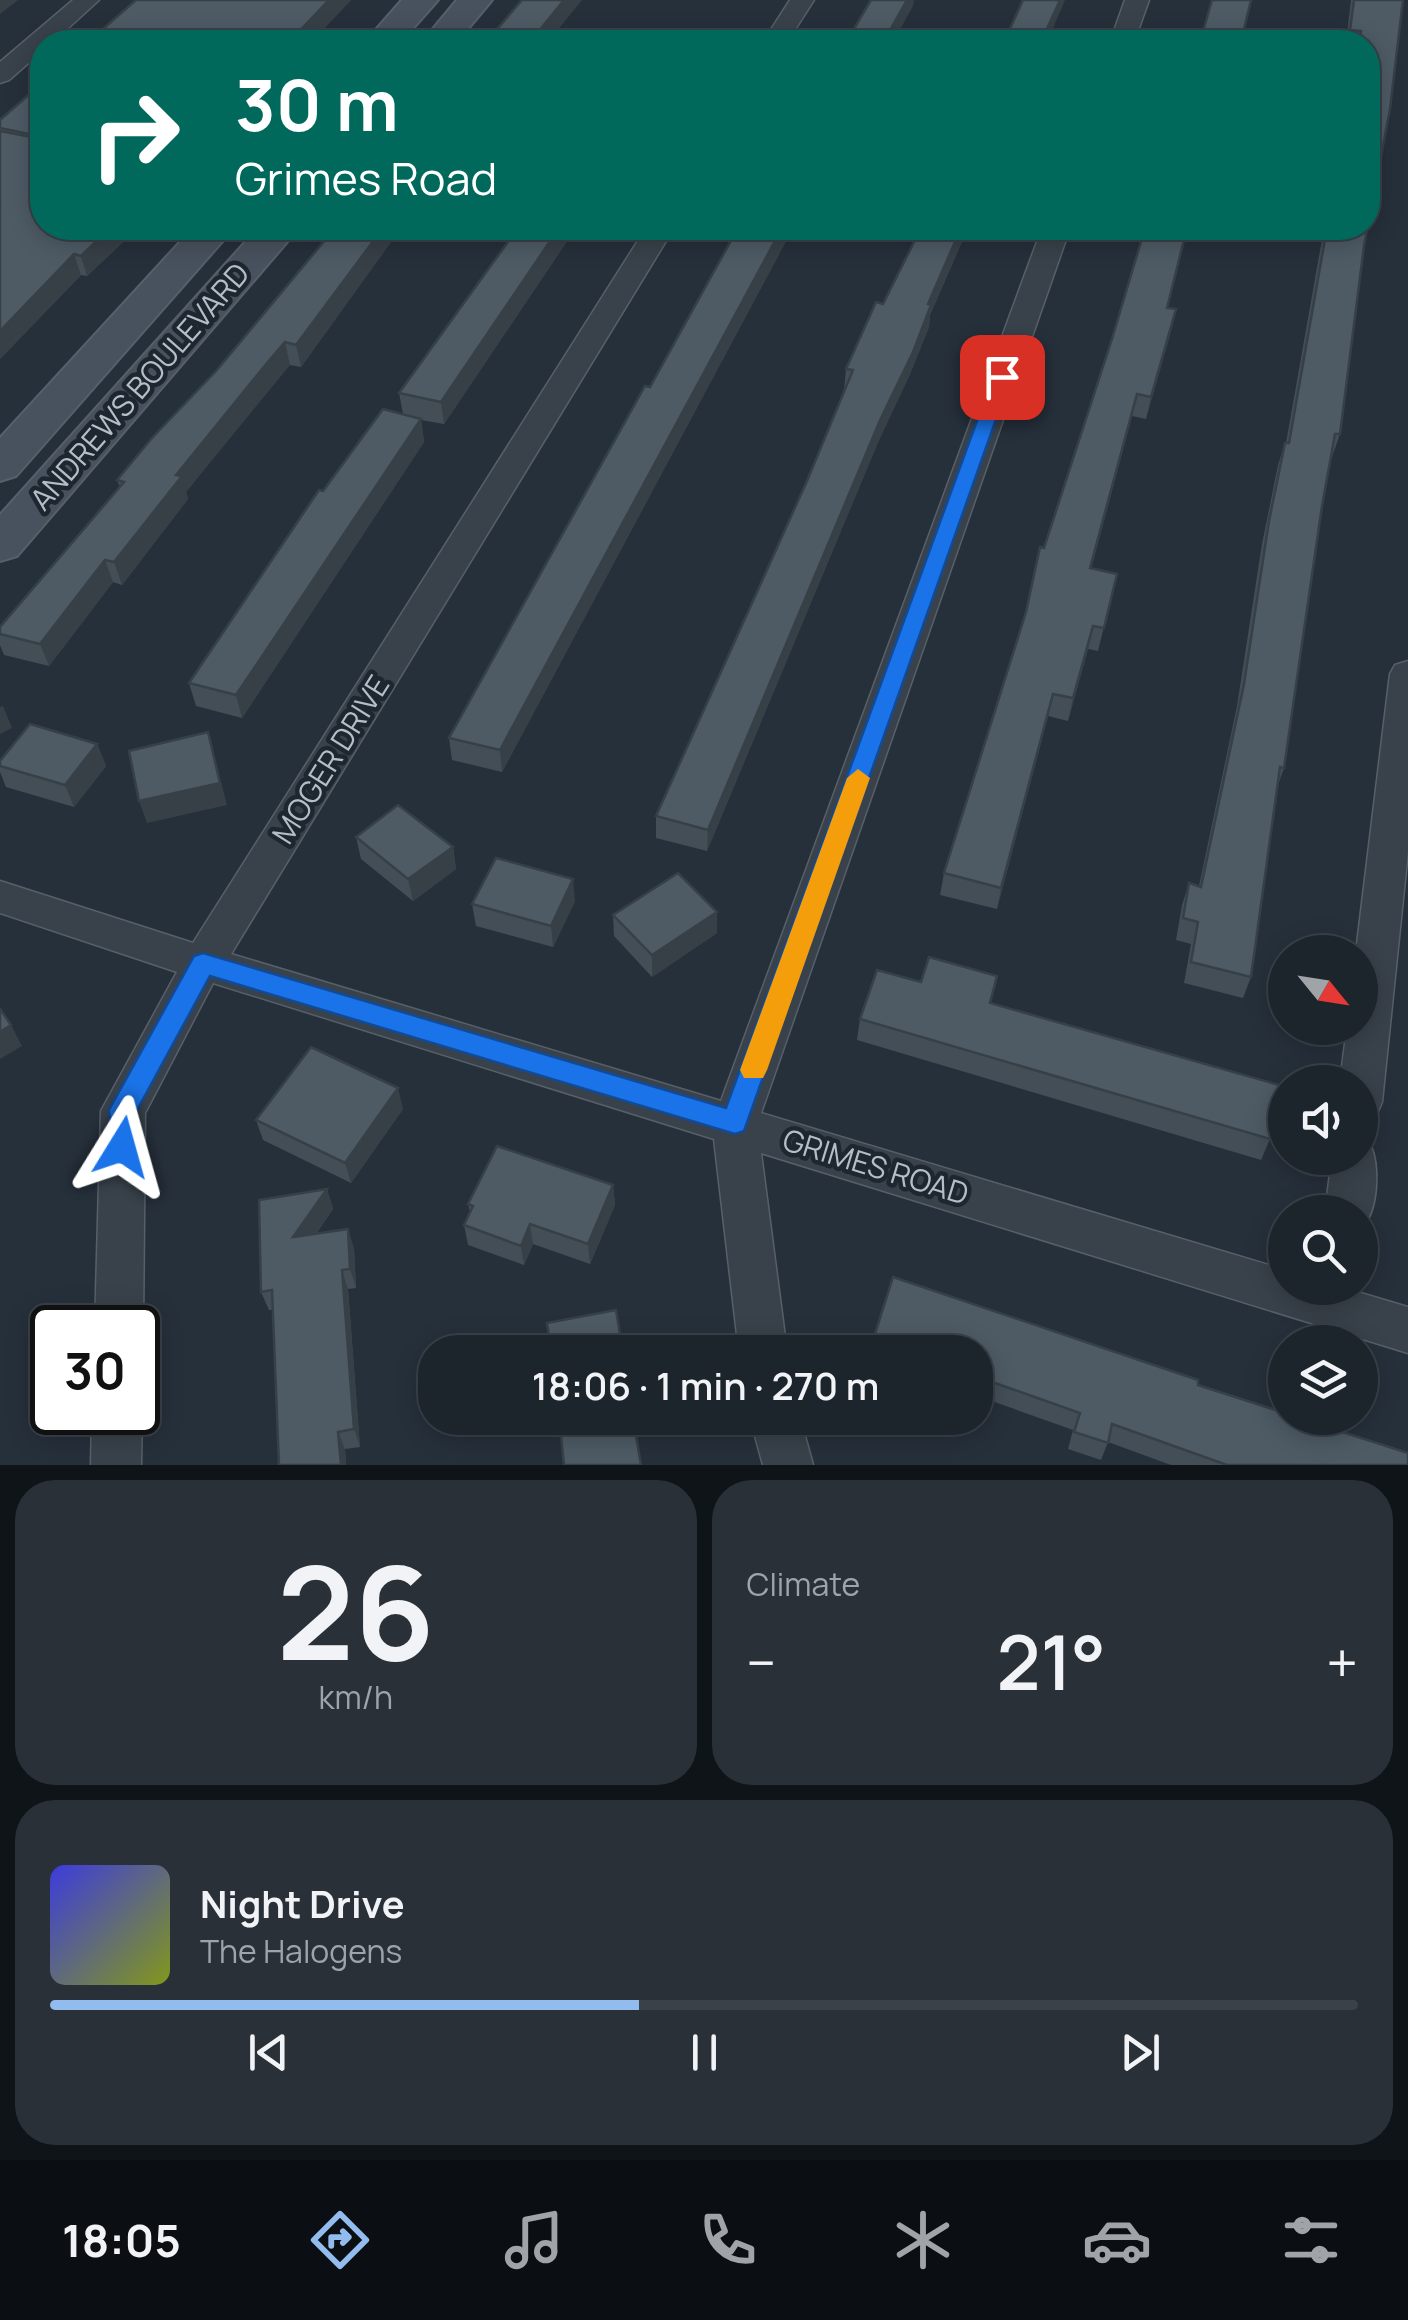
<!DOCTYPE html>
<meta charset="utf-8">
<style>
:root{--surface:#1c242c;--page:#293038;--text:#f1f3f6;--muted:#a0a4a9;--line:#3a4148;--accent:#92bcee}
body{margin:0;font-family:Manrope,sans-serif;background:var(--page);color:var(--text);height:100vh;display:flex;flex-direction:column;font-size:38px;white-space:nowrap}
*{box-sizing:border-box;margin:0}
p{font-size:32px;color:var(--muted)}
.icon{flex:none;width:55px;height:55px;fill:none;stroke:currentColor;stroke-width:2;stroke-linecap:round;stroke-linejoin:round}
.map{position:relative;height:1465px;overflow:hidden}
.side{display:flex;flex-direction:column;gap:15px;padding:15px;background:#0f1418;flex:1}
.side>*{flex:none}
.guide{position:absolute;left:30px;top:30px;width:1350px;height:210px;border-radius:40px;box-shadow:0 5px 25px #0003,0 0 0 2px var(--line);background:#00695c;color:#fff;overflow:hidden}
.needle{width:65px;rotate:120deg}
.tools{position:absolute;left:1268px;top:935px;display:grid;gap:20px}
.tools a{display:grid;place-items:center;width:110px;height:110px;border-radius:50%;background:var(--surface);box-shadow:0 5px 25px #0003,0 0 0 2px var(--line);font-size:50px}
.speed{position:absolute;left:30px;top:1305px;display:flex;gap:20px;font-size:50px;font-weight:700;text-align:center}
.speed>*{display:grid;place-content:center;width:130px;height:130px;border-radius:50%;background:var(--surface);box-shadow:0 5px 25px #0003,0 0 0 2px var(--line);line-height:1}
.speed .limit{border:5px solid #111;border-radius:15px;background:#fff;color:#111}
.pin{position:absolute;display:grid;place-items:center;width:85px;height:85px;color:#fff;margin:-42px;border-radius:20px;box-shadow:0 5px 15px #0006}
.me{position:absolute;width:110px;margin:-55px;rotate:8deg;stroke-linejoin:round;filter:drop-shadow(0 0 8px #0008)}
.turn{display:flex;align-items:center;gap:35px;height:210px;padding:0 40px;font-size:45px}
.turn .icon{width:130px;height:130px;stroke-width:2.5}
.turn b{display:block;font-size:70px;line-height:85px}
.big{font-size:75px;font-weight:600;line-height:1.1}
.side .widget{flex:1;display:flex;flex-direction:column;justify-content:center;gap:15px;min-width:0;padding:0 35px;border-radius:40px;background:var(--page)}
.side .dial{align-items:center;gap:0}
.dial b{font-size:130px;line-height:1}
.song{display:flex;align-items:center;gap:30px}
.cover{width:120px;height:120px;border-radius:15px;background:linear-gradient(135deg,hsl(240 70% 55%),hsl(70 70% 35%))}
.played{height:10px;border-radius:5px;background:linear-gradient(90deg,var(--accent) 45%,var(--line) 45%)}
.keys{display:flex;justify-content:space-around;direction:ltr}
.heat{display:flex;justify-content:space-between;align-items:center;font-size:55px;direction:ltr}
.side .tiles{flex:1;display:grid;gap:15px;grid-template-columns:1fr 1fr}
.widget:last-child{grid-column:span 2}
.trip{position:absolute;left:418px;top:1335px;width:575px;height:100px;border-radius:40px;background:var(--surface);box-shadow:0 5px 25px #0003,0 0 0 2px var(--line);font-weight:600;line-height:100px;text-align:center}
.tab-bar{display:flex;height:160px;justify-content:space-around;align-items:center;background:#0b0e12;color:var(--muted)}
.tab-bar .icon{width:70px;height:70px}
.tab-bar .on{color:var(--accent)}
.tab-bar b{font-size:45px;color:var(--text)}
.map>svg:first-child{display:block}
.lines{fill:none;stroke-linecap:round;stroke-linejoin:round}
.street-casing{stroke:#576069;stroke-width:3}
.secondary-casing{stroke:#576069;stroke-width:4}
.street{fill:#39424b;fill-rule:evenodd}
.secondary{fill:#48525e;fill-rule:evenodd}
.wall{fill:#434e57}
.shaded-wall{fill:#374047}
.building{fill:#4e5b65;stroke:#374047;stroke-width:2.5}
.route{fill:#1a73e8;stroke:#114b97;stroke-width:2.5}
.slow{fill:#f59e0b}
.labels{text-anchor:middle;dominant-baseline:central;stroke-width:9;stroke-linejoin:round;paint-order:stroke}
.street-label{font-size:30px;fill:#b5bdc6;stroke:#1e2730}
</style>
<div class="map">
<svg width="1408" height="1465" viewBox="0 0 1408 1465">
<rect width="100%" height="100%" fill="#26303b"/>
<g class="lines">
<defs>
<g id="street">
<path d="M73,0H99L53,42H42V51L9,80L0,83V62Z"/>
<path d="M790,0H814L787,42H763Z"/>
<path d="M1125,0H1149L1134,42H1110Z"/>
<path d="M646,228H674L231,954L721,1101L1042,228H1070L761,1113L1285,1270V1288H1344L1408,1307V1353L761,1153L787,1352H739L714,1139L213,983L145,1113L143,1328L138,1341V1328H95L101,1111L177,972L0,913V881L193,943Z"/>
<path d="M1408,661V851L1382,1102L1376,1116L1360,1121V1082H1340L1347,1028H1360V952H1356L1390,674L1395,665Z"/>
<path d="M1360,1140L1370,1144C1380,1165 1379,1213 1360,1229V1212H1325L1332,1158H1360Z"/>
<path d="M138,1401L142,1412L141,1465H91L92,1412H138Z"/>
<path d="M750,1418H800L813,1465H763Z"/>
</g>
<g id="secondary">
<path d="M402,0H438L401,42H365Z"/>
<path d="M457,0H492L457,42H422Z"/>
<path d="M193,228H234L16,476L0,481V438Z"/>
<path d="M258,228H299L17,556L0,561V515Z"/>
</g>
</defs>
<use href="#street" class="street-casing"/>
<use href="#secondary" class="secondary-casing"/>
<use href="#street" class="street"/>
<use href="#secondary" class="secondary"/>
</g>
<g class="wall">
<path d="M136,0H351L311,42H88Z"/>
<path d="M1351,0H1403L1390,109L1364,246L1340,434L1332,457H1331L1322,506L1284,768L1278,785L1251,977L1243,998L1184,983L1191,944L1176,940L1182,905L1189,883L1199,886L1237,706L1262,544L1278,465L1285,443H1286L1324,228H1368V42H1346Z"/>
<path d="M42,83V228H138L87,276L81,275L0,359V120Z"/>
<path d="M335,228H401L301,367L290,365L271,385L186,492L188,499L122,585L113,582L49,666L4,655L0,645V627L120,487L117,480L217,370Z"/>
<path d="M518,228H576L444,424L421,420L424,442L242,718L196,706L189,683L323,491L403,414L399,393Z"/>
<path d="M738,228H793L502,772L452,760L449,738L650,387Z"/>
<path d="M921,228H968L930,315L929,327L910,374L879,440L707,851L656,838V816L807,481L844,391L846,369L883,304Z"/>
<path d="M1145,228H1188L1167,308L1176,309L1146,419L1132,416L1091,569L1117,574L1098,651L1088,649L1068,721L1048,716L997,909L940,895L944,873L1026,612L1044,548L1112,339Z"/>
<path d="M97,744L106,766L74,807L6,787L0,772V761Z"/>
<path d="M356,837L453,847L456,869L413,901L361,859Z"/>
<path d="M575,901L553,947L476,926L472,904Z"/>
<path d="M717,912V933L652,977L614,936L613,915Z"/>
<path d="M991,1003L1270,1139L1261,1160L857,1040L860,1019Z"/>
<path d="M403,1109L351,1183L263,1140L256,1120Z"/>
<path d="M613,1185L615,1205L590,1264L533,1244L524,1265L468,1245L464,1225L470,1212L468,1204Z"/>
<path d="M327,1189L333,1209L316,1234L354,1248L356,1288L348,1289L360,1447L345,1449L346,1465H279L273,1310H269L261,1292Z"/>
<path d="M893,1277L1198,1380V1385L1285,1413V1418H1299L1408,1453V1465H1171L1108,1442L1101,1460L1068,1449L1073,1430L975,1395V1352H871L873,1340Z"/>
</g>
<g class="shaded-wall">
<path d="M0,0H18L0,14Z"/>
<path d="M329,0H351L311,42H289Z"/>
<path d="M564,0H582L548,42H530Z"/>
<path d="M907,0H914L913,6L893,42H884Z"/>
<path d="M1060,0H1065L1047,42H1041Z"/>
<path d="M42,127V153L40,156L34,135Z"/>
<path d="M110,228H138L87,276L81,256Z"/>
<path d="M383,228H401L301,367L296,345Z"/>
<path d="M559,228H576L444,424L441,402Z"/>
<path d="M782,228H793L502,772L500,750Z"/>
<path d="M961,228H968L930,315L929,327L910,374L879,440L707,851L708,830Z"/>
<path d="M74,254L81,275L0,359V331Z"/>
<path d="M1176,309L1171,332L1146,419L1151,397Z"/>
<path d="M285,342L290,365L186,492L188,499L122,585L114,562L176,475Z"/>
<path d="M1137,394L1132,416L1085,591L1090,568Z"/>
<path d="M421,419L424,442L242,718L236,695Z"/>
<path d="M105,560L113,582L49,666L40,644Z"/>
<path d="M1093,626L1088,649L1068,721L1073,698Z"/>
<path d="M1053,694L1048,716L997,909L1001,888Z"/>
<path d="M3,706L12,728L0,734V707Z"/>
<path d="M208,732L227,805L147,823L139,801Z"/>
<path d="M97,744L106,766L74,807L65,785Z"/>
<path d="M453,847L456,869L413,901L408,879Z"/>
<path d="M573,879L575,901L553,947L551,926Z"/>
<path d="M717,912V933L652,977V955Z"/>
<path d="M11,1025L22,1046L0,1059V1032Z"/>
<path d="M398,1088L403,1109L351,1183L345,1163Z"/>
<path d="M613,1185L615,1205L590,1264L588,1244Z"/>
<path d="M327,1189L333,1209L300,1256L293,1237Z"/>
<path d="M530,1224L533,1244L524,1265L521,1246Z"/>
<path d="M348,1229L354,1248L356,1288L350,1269Z"/>
<path d="M342,1270L348,1289L360,1447L354,1429Z"/>
<path d="M338,1432L345,1449L346,1465H341Z"/>
</g>
<g class="building">
<path d="M136,0H329L289,42H195L152,35L144,42H88Z"/>
<path d="M522,0H564L530,42H486Z"/>
<path d="M871,0H907L884,41L893,42H846Z"/>
<path d="M1023,0H1060L1041,42H1004Z"/>
<path d="M1212,0H1251L1241,42H1200Z"/>
<path d="M1354,0H1403L1390,109L1364,246L1340,434H1335L1322,506L1284,768L1280,767L1251,977L1191,962L1198,922L1183,918L1189,883L1201,887L1244,684L1269,521L1285,443H1289L1327,228H1368V42H1359L1361,31L1350,30Z"/>
<path d="M649,35L688,41L644,42Z"/>
<path d="M42,83V127L34,135L0,128V120Z"/>
<path d="M0,131L42,139V228H110L81,256L74,254L0,331Z"/>
<path d="M335,228H383L296,345L285,342L267,363L176,475L182,476L114,562L105,560L40,644L0,634V627L124,482L117,480L152,438L217,370Z"/>
<path d="M518,228H559L441,402L399,393Z"/>
<path d="M738,228H782L500,750L449,738L645,386L650,387Z"/>
<path d="M921,228H961L928,304L931,305L913,352L881,418L708,830L656,816L807,481L853,370L846,369L876,302L883,304Z"/>
<path d="M1145,228H1187L1167,308L1176,309L1151,397L1137,394L1090,568L1117,574L1104,628L1093,626L1073,698L1053,694L1001,888L944,873L1026,612L1040,547L1044,548L1112,339Z"/>
<path d="M383,409L421,419L236,695L189,683L319,490L323,491Z"/>
<path d="M30,724L97,744L65,785L0,766V761Z"/>
<path d="M208,732L220,783L139,801L129,751Z"/>
<path d="M398,805L453,847L408,879L356,837Z"/>
<path d="M496,858L573,879L551,926L472,904Z"/>
<path d="M678,873L717,912L652,955L613,915Z"/>
<path d="M929,957L997,976L990,1003L1279,1085L1270,1139L860,1019L877,970L921,982Z"/>
<path d="M0,1009L11,1025L0,1032Z"/>
<path d="M311,1047L398,1088L345,1163L256,1120Z"/>
<path d="M497,1146L613,1185L588,1244L530,1224L521,1246L464,1225L473,1206L468,1204Z"/>
<path d="M327,1189L293,1237L348,1229L350,1269L342,1270L354,1429L338,1432L341,1465H279L272,1290L261,1292L259,1200Z"/>
<path d="M893,1277L1198,1380V1385L1285,1413V1418H1299L1408,1453V1465H1227L1112,1424L1108,1443L1074,1432L1080,1413L975,1376V1352H905V1351L873,1340Z"/>
<path d="M616,1310L623,1352H546H551L547,1323Z"/>
<path d="M559,1418H633L641,1465H564Z"/>
</g>
<path class="route" d="M1002,371L1011,377L744,1131L735,1134L210,976L136,1112L132,1155L122,1159L113,1155L109,1110L194,956L203,953L726,1108L993,377Z"/>
<path class="slow" d="M858,769L870,778L767,1070L763,1078H744L740,1070L847,778Z"/>
<g class="labels">
<g class="street-label">
<text transform="translate(139 386) rotate(-49)">ANDREWS BOULEVARD</text>
<text transform="translate(330 759) rotate(-58)">MOGER DRIVE</text>
<text transform="translate(876 1166) rotate(17)">GRIMES ROAD</text>
</g>
</g>
</svg>
<div class="tools">
<a><svg class="needle" viewBox="-14 -14 28 28"><path d="M0-13l5 13h-10z" fill="#e53935"/><path d="M0 13l5-13h-10z" fill="#a0a4a9"/></svg></a>
<a><svg class="icon" aria-label="sound" viewBox="0 0 24 24"><path d="M4 9h4l5-4v14l-5-4H4zM17 9q2 3 0 6"/></svg></a>
<a><svg class="icon" aria-label="search" viewBox="0 0 24 24"><circle cx="10" cy="10" r="6"/><path d="M15 15l6 6"/></svg></a>
<a><svg class="icon" aria-label="layers" viewBox="0 0 24 24"><path d="M12 4l9 5-9 5-9-5zM3 14l9 5 9-5"/></svg></a>
</div>
<div class="speed"><div class="limit">30</div></div>
<div class="pin" style="left:1002px;top:377px;background:#d93025"><svg class="icon" aria-label="arrive" viewBox="0 0 24 24"><path d="M6 21V4h12l-3 4 3 4H6"/></svg></div>
<svg class="me" style="left:122px;top:1147px" viewBox="-20 -20 40 40"><path d="M0-17L14 15 0 8-14 15z" fill="#1a73e8" stroke="#fff" stroke-width="4"/></svg>
<div class="trip">18:06 · 1 min · 270 m</div>
<div class="guide">
<div class="turn"><svg class="icon" aria-label="right" viewBox="0 0 24 24"><path d="M7 20v-9h11M14 6l5 5-5 5"/></svg><div><b>30 m</b>Grimes Road</div></div>
</div>
</div>
<section class="side">
<div class="tiles">
<div class="widget dial"><b>26</b><p>km/h</p></div>
<div class="widget"><p>Climate</p>
<div class="heat"><a>−</a><b class="big">21°</b><a>+</a></div>
</div>
<div class="widget">
<div class="song"><i class="cover"></i><div><b>Night Drive</b><p>The Halogens</p></div></div>
<div class="played"></div>
<div class="keys"><svg class="icon" aria-label="previous" viewBox="0 0 24 24"><path d="M18 5L8 12l10 7zM5 5v14"/></svg><svg class="icon" aria-label="pause" viewBox="0 0 24 24"><path d="M8 5v14M16 5v14"/></svg><svg class="icon" aria-label="next" viewBox="0 0 24 24"><path d="M6 5l10 7-10 7zM19 5v14"/></svg></div>
</div>
</div>
</section>
<nav class="tab-bar">
<b>18:05</b>
<svg class="icon on" aria-label="directions" viewBox="0 0 24 24"><path d="M12 3l9 9-9 9-9-9zM9 14v-3h6M13 9l2 2-2 2"/></svg>
<svg class="icon" aria-label="music" viewBox="0 0 24 24"><path d="M9 18V5l10-2v13"/><circle cx="6" cy="18" r="3"/><circle cx="16" cy="16" r="3"/></svg>
<svg class="icon" aria-label="phone" viewBox="0 0 24 24"><path d="M5 4h4l2 5-3 2q2 4 5 5l2-3 5 2v4C11 20 4 13 5 4z"/></svg>
<svg class="icon" aria-label="climate" viewBox="0 0 24 24"><path d="M12 3v18M4 7l16 10M4 17L20 7"/></svg>
<svg class="icon" aria-label="car" viewBox="0 0 24 24"><path d="M5 17H2v-5l4-1 3-4h7l3 4 3 1v5h-3M9 17h6M6 11h13"/><circle cx="7" cy="17" r="2"/><circle cx="17" cy="17" r="2"/></svg>
<svg class="icon" aria-label="filters" viewBox="0 0 24 24"><path d="M4 7h16M4 17h16"/><circle cx="9" cy="7" r="2"/><circle cx="15" cy="17" r="2"/></svg>
</nav>
